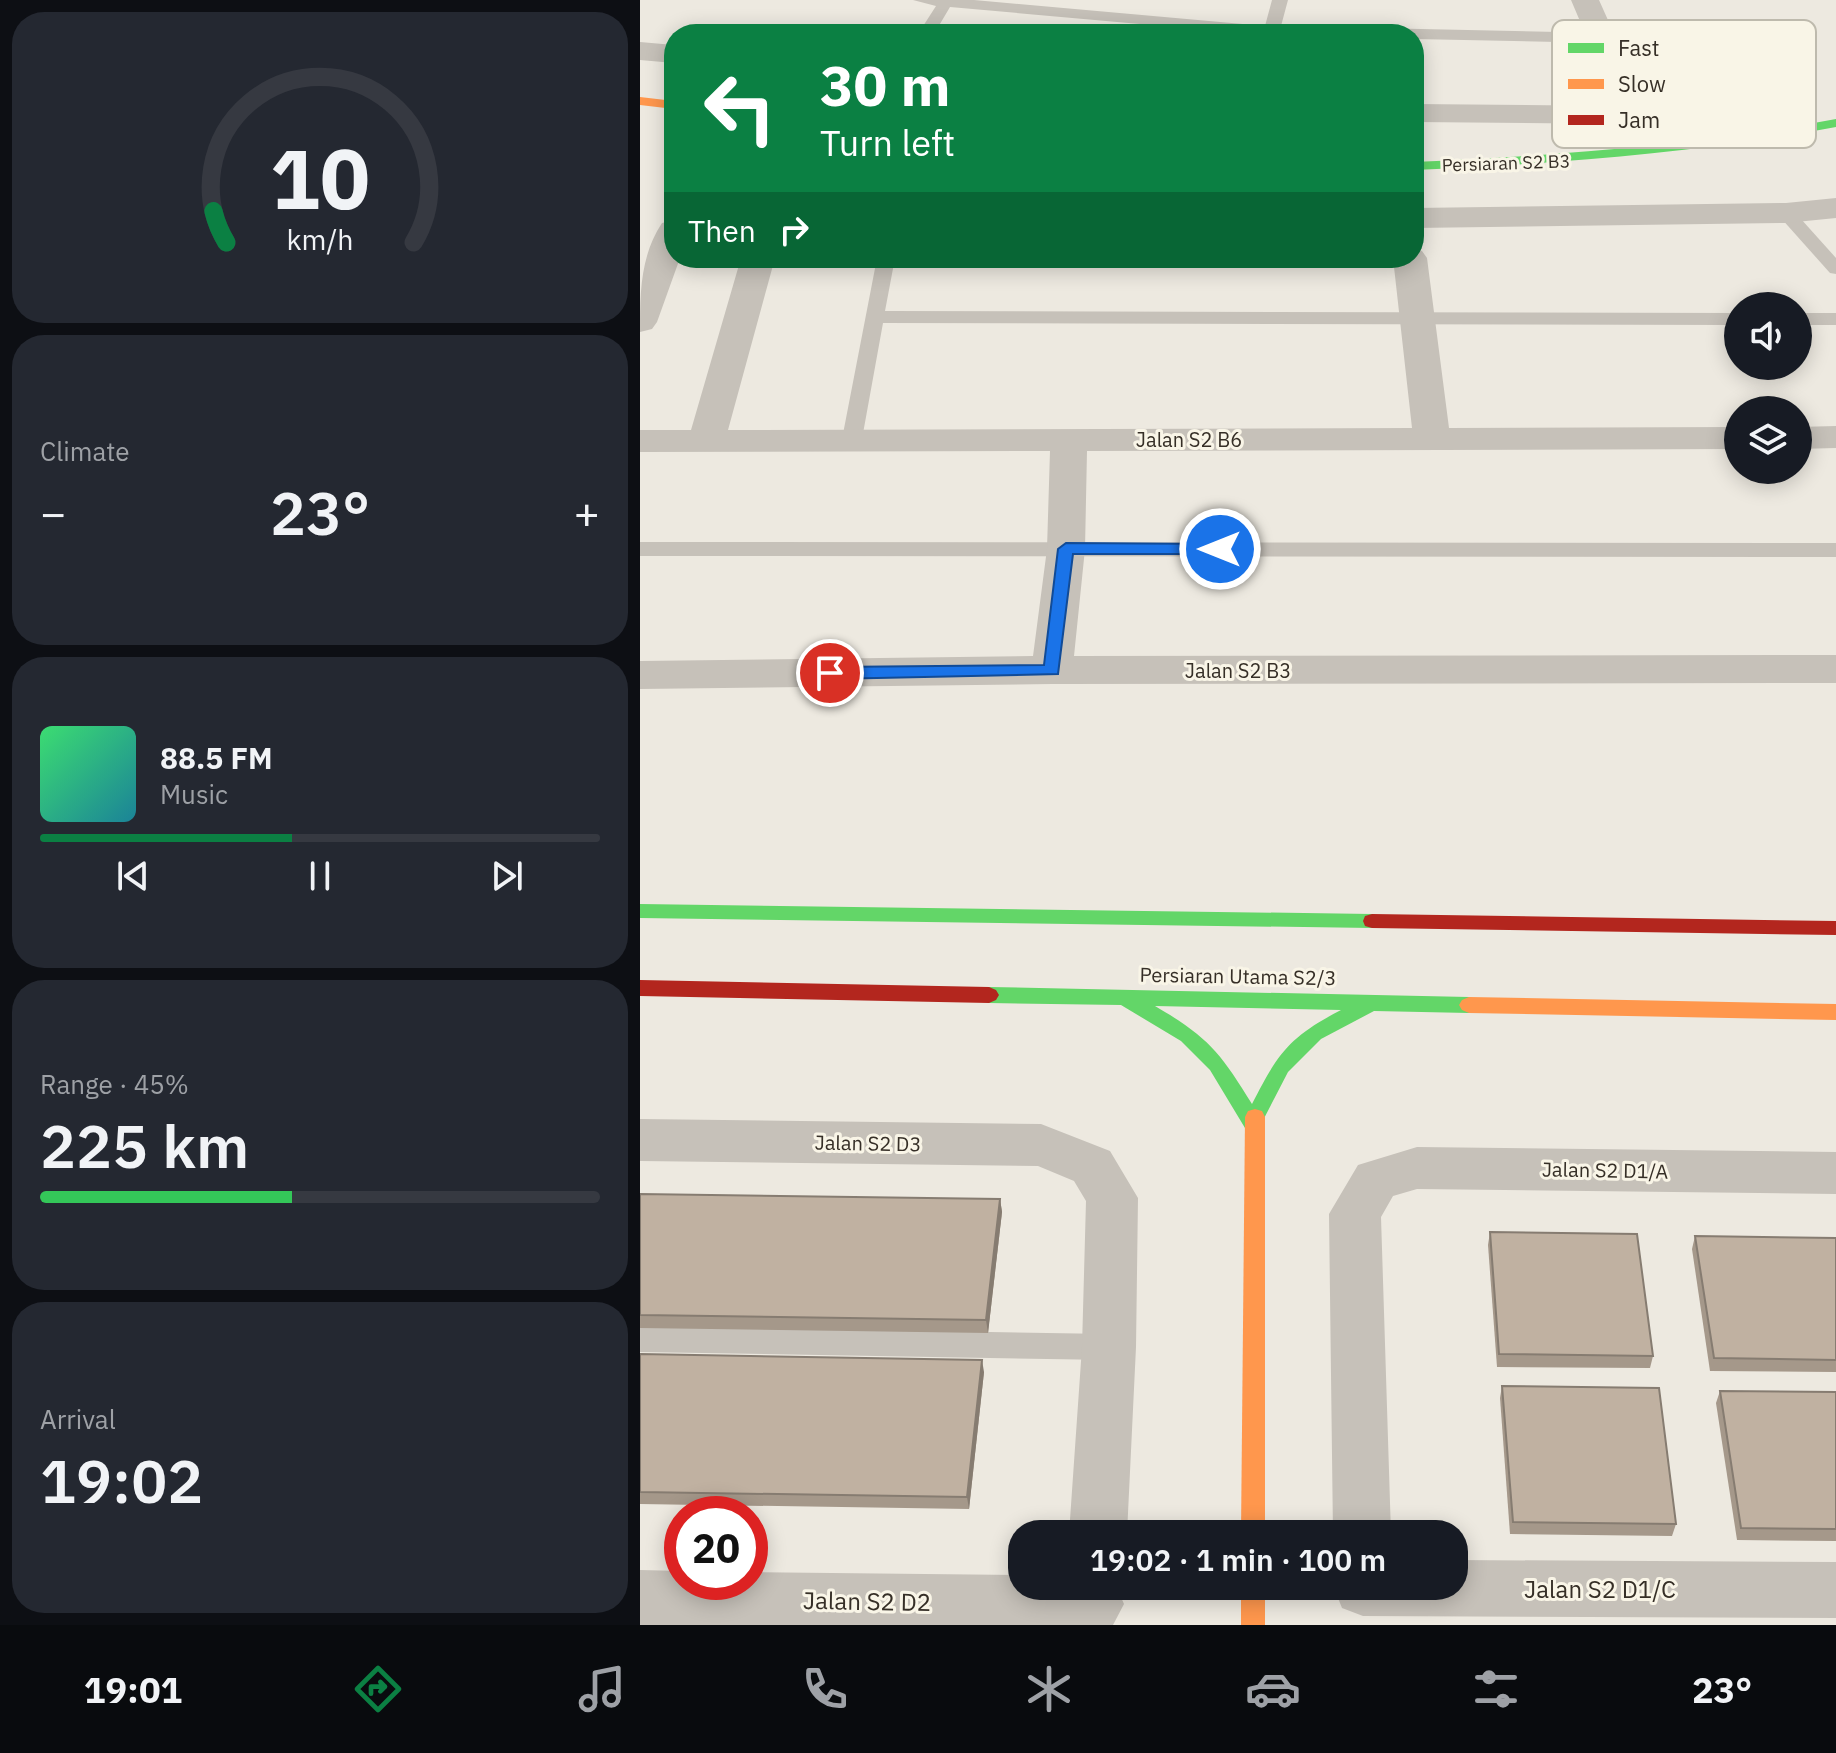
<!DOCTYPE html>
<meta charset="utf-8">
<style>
:root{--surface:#171b24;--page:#242831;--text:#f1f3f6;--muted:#9ea1a6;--line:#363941;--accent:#0b8043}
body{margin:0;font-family:"IBM Plex Sans",sans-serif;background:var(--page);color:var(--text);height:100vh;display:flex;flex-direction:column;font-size:30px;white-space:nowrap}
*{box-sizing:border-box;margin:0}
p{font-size:26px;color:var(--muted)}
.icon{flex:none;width:44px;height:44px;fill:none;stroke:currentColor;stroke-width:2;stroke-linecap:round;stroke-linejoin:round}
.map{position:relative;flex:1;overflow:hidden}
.drawer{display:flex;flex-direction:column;gap:12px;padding:12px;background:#0d0f14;width:640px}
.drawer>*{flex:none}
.hud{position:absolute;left:24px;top:24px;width:760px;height:244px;border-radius:32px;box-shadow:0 4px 20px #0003;background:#0b8043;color:#fff;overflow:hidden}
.buttons{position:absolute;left:1084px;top:292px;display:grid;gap:16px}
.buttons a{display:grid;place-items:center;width:88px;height:88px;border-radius:50%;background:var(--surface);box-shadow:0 4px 20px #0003;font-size:40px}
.speed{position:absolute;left:24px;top:1496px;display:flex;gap:16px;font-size:40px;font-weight:700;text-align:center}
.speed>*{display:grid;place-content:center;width:104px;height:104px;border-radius:50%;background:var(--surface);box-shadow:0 4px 20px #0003;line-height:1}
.speed .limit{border:12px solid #d22;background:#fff;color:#111}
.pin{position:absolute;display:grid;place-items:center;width:68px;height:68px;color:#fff;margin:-34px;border:4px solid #fff;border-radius:50%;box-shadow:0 2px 8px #0007}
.me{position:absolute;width:88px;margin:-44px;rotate:270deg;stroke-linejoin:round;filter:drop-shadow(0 0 6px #0008)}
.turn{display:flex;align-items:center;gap:28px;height:168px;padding:0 24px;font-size:36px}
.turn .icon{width:104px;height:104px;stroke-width:2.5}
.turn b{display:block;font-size:56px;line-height:68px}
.then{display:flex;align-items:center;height:76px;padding:0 24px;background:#0003;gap:16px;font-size:30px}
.big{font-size:60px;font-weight:600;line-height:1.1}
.drawer .widget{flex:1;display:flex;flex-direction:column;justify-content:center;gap:12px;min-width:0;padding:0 28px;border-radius:32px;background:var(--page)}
.drawer .dial{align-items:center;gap:0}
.dial svg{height:208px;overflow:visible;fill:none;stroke:var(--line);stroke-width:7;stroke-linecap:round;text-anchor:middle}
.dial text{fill:var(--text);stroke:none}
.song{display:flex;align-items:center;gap:24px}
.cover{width:96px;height:96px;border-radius:12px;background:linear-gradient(135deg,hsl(140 70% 55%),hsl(190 70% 35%))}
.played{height:8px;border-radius:4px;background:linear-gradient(90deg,var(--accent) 45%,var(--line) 45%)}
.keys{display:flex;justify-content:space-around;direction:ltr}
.heat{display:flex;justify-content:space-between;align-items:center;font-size:44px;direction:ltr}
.charge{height:12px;border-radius:6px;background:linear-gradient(90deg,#34c759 45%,var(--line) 0)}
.trip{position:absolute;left:368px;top:1520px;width:460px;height:80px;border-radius:32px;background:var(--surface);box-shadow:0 4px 20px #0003;font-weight:600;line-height:80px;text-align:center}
.menu{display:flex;height:128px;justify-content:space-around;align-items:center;background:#090b0e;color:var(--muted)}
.menu .icon{width:56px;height:56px}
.menu .on{color:var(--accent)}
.menu b{font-size:36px;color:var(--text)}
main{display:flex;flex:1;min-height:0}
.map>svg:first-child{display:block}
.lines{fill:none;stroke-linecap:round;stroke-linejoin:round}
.lane{fill:#c6c1b9;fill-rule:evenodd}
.street{fill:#c6c1b9;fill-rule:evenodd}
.fast{fill:#63d668;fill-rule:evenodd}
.slow{fill:#ff974d;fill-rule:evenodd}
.jam{fill:#b3261e;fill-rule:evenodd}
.wall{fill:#a5988a}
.shaded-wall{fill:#867c71}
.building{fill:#c0b1a1;stroke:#867c71;stroke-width:2}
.route{fill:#1a73e8;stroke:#114b97;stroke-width:2}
.labels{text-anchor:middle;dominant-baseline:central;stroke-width:6;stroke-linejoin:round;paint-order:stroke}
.far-street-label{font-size:18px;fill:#362f27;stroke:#f9f5e7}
.street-label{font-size:20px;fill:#362f27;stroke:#f9f5e7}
.near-street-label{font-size:24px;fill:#362f27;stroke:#f9f5e7}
.key{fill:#f9f5e7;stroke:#bebaad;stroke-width:2}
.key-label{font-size:22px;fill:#362f27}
</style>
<main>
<section class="drawer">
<div class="widget dial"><svg viewBox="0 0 100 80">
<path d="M14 69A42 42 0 1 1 86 69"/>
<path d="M14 69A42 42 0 0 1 9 57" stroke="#0b8043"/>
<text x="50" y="56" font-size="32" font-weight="700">10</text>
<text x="50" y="72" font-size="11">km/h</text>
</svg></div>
<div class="widget"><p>Climate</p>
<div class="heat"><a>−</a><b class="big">23°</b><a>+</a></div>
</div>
<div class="widget">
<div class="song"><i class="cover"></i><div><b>88.5 FM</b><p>Music</p></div></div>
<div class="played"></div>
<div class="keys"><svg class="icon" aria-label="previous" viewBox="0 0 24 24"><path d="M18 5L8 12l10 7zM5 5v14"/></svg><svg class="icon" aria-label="pause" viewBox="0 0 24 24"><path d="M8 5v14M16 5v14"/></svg><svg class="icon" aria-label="next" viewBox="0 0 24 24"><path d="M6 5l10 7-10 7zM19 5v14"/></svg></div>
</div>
<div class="widget"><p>Range · 45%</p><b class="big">225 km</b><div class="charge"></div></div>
<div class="widget"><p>Arrival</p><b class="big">19:02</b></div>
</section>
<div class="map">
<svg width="1196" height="1625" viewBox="0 0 1196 1625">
<rect width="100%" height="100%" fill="#ede9e0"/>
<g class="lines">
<g class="lane">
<path d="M273,0H334L625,26L632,0H648L641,26L964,33L972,38L964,43L774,39V34H612L310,7L294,34H278L296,6Z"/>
<path d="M1146,208L1152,209L1196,258V274L1190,273L1140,217L1137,213Z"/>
<path d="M237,258H255L245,311L1098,313V325L243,323L222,439L212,445L202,439Z"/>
<rect x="1158" y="313" width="38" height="12"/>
<path d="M0,542L1196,543V557L0,556Z"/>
<path d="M0,1326L469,1334L479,1338L484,1347L479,1356L469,1360L0,1352Z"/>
</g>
<g class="street">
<path d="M931,0H959L1022,141L1017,148H995L983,124L774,122V104L976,106Z"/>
<path d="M0,42L34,45V63L0,60Z"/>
<path d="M1196,198V218L1146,223L774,228V208L1146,203Z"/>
<path d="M34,220V258H40L17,322L12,329L0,332C0,294 0,256 22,223Z"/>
<path d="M774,249L782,251L787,258L809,428L1098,427V449L447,451L445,549L434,656L1196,655V683L412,684L0,689V661L393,656L407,549L410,451L0,452V430H51L101,258H135L88,430L772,428L753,258H774Z"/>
<path d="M1196,426V448L1158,449V427Z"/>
<path d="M0,1119L401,1124L470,1151L498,1198L496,1347L487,1534H429L442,1347L446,1201L434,1181L398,1166L0,1161Z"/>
<path d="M777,1147L1196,1152V1194L777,1189L753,1196L741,1217L751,1534H693L689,1214L718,1165Z"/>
<path d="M814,1560L1196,1562V1618L723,1616L702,1608L694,1588L814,1586Z"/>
<path d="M0,1570L42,1571V1582H110V1572L382,1575V1586H476L484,1604L473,1625H0Z"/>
</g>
<g class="fast">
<path d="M1196,119V127C1056,153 916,164 774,170V162C916,156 1056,145 1196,119Z"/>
<path d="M0,904L732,914L739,916L741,921L739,926L732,928L0,918Z"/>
<path d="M349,987L829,997L836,1000L839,1005L836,1010L829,1013L734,1011L681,1039L648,1072L619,1128L612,1130L605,1128L570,1070L541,1041L481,1005L349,1003L342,1000L339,995L342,990ZM515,1006L701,1010C649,1037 638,1053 612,1104C580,1052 568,1037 515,1006Z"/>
</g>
<g class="slow">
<path d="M0,97L34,101V109L0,105Z"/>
<path d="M829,997L1196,1004V1020L829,1013L822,1010L819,1005L822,1000Z"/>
<path d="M615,1109L622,1111L625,1117V1534H601L605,1117L608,1111Z"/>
<rect x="601" y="1586" width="24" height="39"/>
</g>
<g class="jam">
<path d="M732,914L1196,921V935L732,928L725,926L723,921L725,916Z"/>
<path d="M0,980L349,987L356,990L359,995L356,1000L349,1003L0,996Z"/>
</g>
</g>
<g class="wall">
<path d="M0,1194L360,1199L362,1212L348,1333L0,1328Z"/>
<path d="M850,1232L1013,1356L1010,1368L857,1367L848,1245Z"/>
<path d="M1055,1236L1196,1238V1372L1070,1371L1052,1249Z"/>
<path d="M0,1354L344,1372L329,1509L0,1504Z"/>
<path d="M862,1386L1036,1524L1032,1536L870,1534L860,1398Z"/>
<path d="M1080,1391L1196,1392V1541L1097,1540L1076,1403Z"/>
</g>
<g class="shaded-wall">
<path d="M360,1199L362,1212L348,1333L346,1320Z"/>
<path d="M342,1360L344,1372L329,1509L327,1497Z"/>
</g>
<g class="building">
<path d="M0,1194L360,1199L346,1320L0,1315Z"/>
<path d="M850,1232L997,1234L1013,1356L859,1354Z"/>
<path d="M1055,1236L1196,1238V1360L1074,1358Z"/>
<path d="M0,1354L342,1360L327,1497L0,1492Z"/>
<path d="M862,1386L1019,1388L1036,1524L873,1522Z"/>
<path d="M1080,1391L1196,1392V1529L1101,1528Z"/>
</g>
<path class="route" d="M426,543L580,544L588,549L580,554H433L418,674L190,679L181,673L190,667L404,665L418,549Z"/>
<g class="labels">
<g class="far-street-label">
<text transform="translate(866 163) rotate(-2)">Persiaran S2 B3</text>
</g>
<g class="street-label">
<text x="549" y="439">Jalan S2 B6</text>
<text x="598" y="670">Jalan S2 B3</text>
<text transform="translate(598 976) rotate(1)">Persiaran Utama S2/3</text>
<text transform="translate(228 1143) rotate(1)">Jalan S2 D3</text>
<text transform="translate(965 1170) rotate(1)">Jalan S2 D1/A</text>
</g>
<g class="near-street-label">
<text x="960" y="1589">Jalan S2 D1/C</text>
<text transform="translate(227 1601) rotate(1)">Jalan S2 D2</text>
</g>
</g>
<rect x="912" y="20" width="264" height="128" rx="12" class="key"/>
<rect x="928" y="43" width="36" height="10" fill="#63d668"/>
<rect x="928" y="79" width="36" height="10" fill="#ff974d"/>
<rect x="928" y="115" width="36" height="10" fill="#b3261e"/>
<g class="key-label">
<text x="978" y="56">Fast</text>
<text x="978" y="92">Slow</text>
<text x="978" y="128">Jam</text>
</g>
</svg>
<div class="buttons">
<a><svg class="icon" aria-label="sound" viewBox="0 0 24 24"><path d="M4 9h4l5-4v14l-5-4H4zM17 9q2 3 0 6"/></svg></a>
<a><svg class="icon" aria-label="layers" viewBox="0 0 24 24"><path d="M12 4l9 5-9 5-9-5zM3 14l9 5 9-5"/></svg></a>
</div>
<div class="speed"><div class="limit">20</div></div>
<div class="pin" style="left:190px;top:673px;background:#d93025"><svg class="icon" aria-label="arrive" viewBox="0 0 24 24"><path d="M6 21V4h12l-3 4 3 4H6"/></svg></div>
<svg class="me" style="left:580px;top:549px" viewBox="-20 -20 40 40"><circle r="17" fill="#1a73e8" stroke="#fff" stroke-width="3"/><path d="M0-11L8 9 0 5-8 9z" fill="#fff"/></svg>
<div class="trip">19:02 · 1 min · 100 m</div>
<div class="hud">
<div class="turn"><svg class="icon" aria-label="left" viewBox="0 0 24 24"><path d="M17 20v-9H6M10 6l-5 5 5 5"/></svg><div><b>30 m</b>Turn left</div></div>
<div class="then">Then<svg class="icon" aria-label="right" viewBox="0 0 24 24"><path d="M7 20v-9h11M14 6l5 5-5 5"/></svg></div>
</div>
</div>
</main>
<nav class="menu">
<b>19:01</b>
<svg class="icon on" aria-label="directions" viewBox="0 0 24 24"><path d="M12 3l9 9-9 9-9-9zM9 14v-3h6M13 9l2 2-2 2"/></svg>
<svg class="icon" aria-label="music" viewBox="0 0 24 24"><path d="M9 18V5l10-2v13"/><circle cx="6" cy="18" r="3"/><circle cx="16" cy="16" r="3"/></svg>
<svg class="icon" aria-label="phone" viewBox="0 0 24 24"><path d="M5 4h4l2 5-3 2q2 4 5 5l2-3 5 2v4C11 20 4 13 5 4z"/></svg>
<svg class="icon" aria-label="climate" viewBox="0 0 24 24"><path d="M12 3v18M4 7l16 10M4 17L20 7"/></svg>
<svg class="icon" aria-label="car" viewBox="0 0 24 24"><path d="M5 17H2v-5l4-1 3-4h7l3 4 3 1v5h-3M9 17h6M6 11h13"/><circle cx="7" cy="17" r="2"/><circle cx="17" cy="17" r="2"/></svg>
<svg class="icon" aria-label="filters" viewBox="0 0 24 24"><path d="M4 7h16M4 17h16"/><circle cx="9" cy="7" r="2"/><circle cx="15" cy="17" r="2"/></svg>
<b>23°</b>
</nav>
